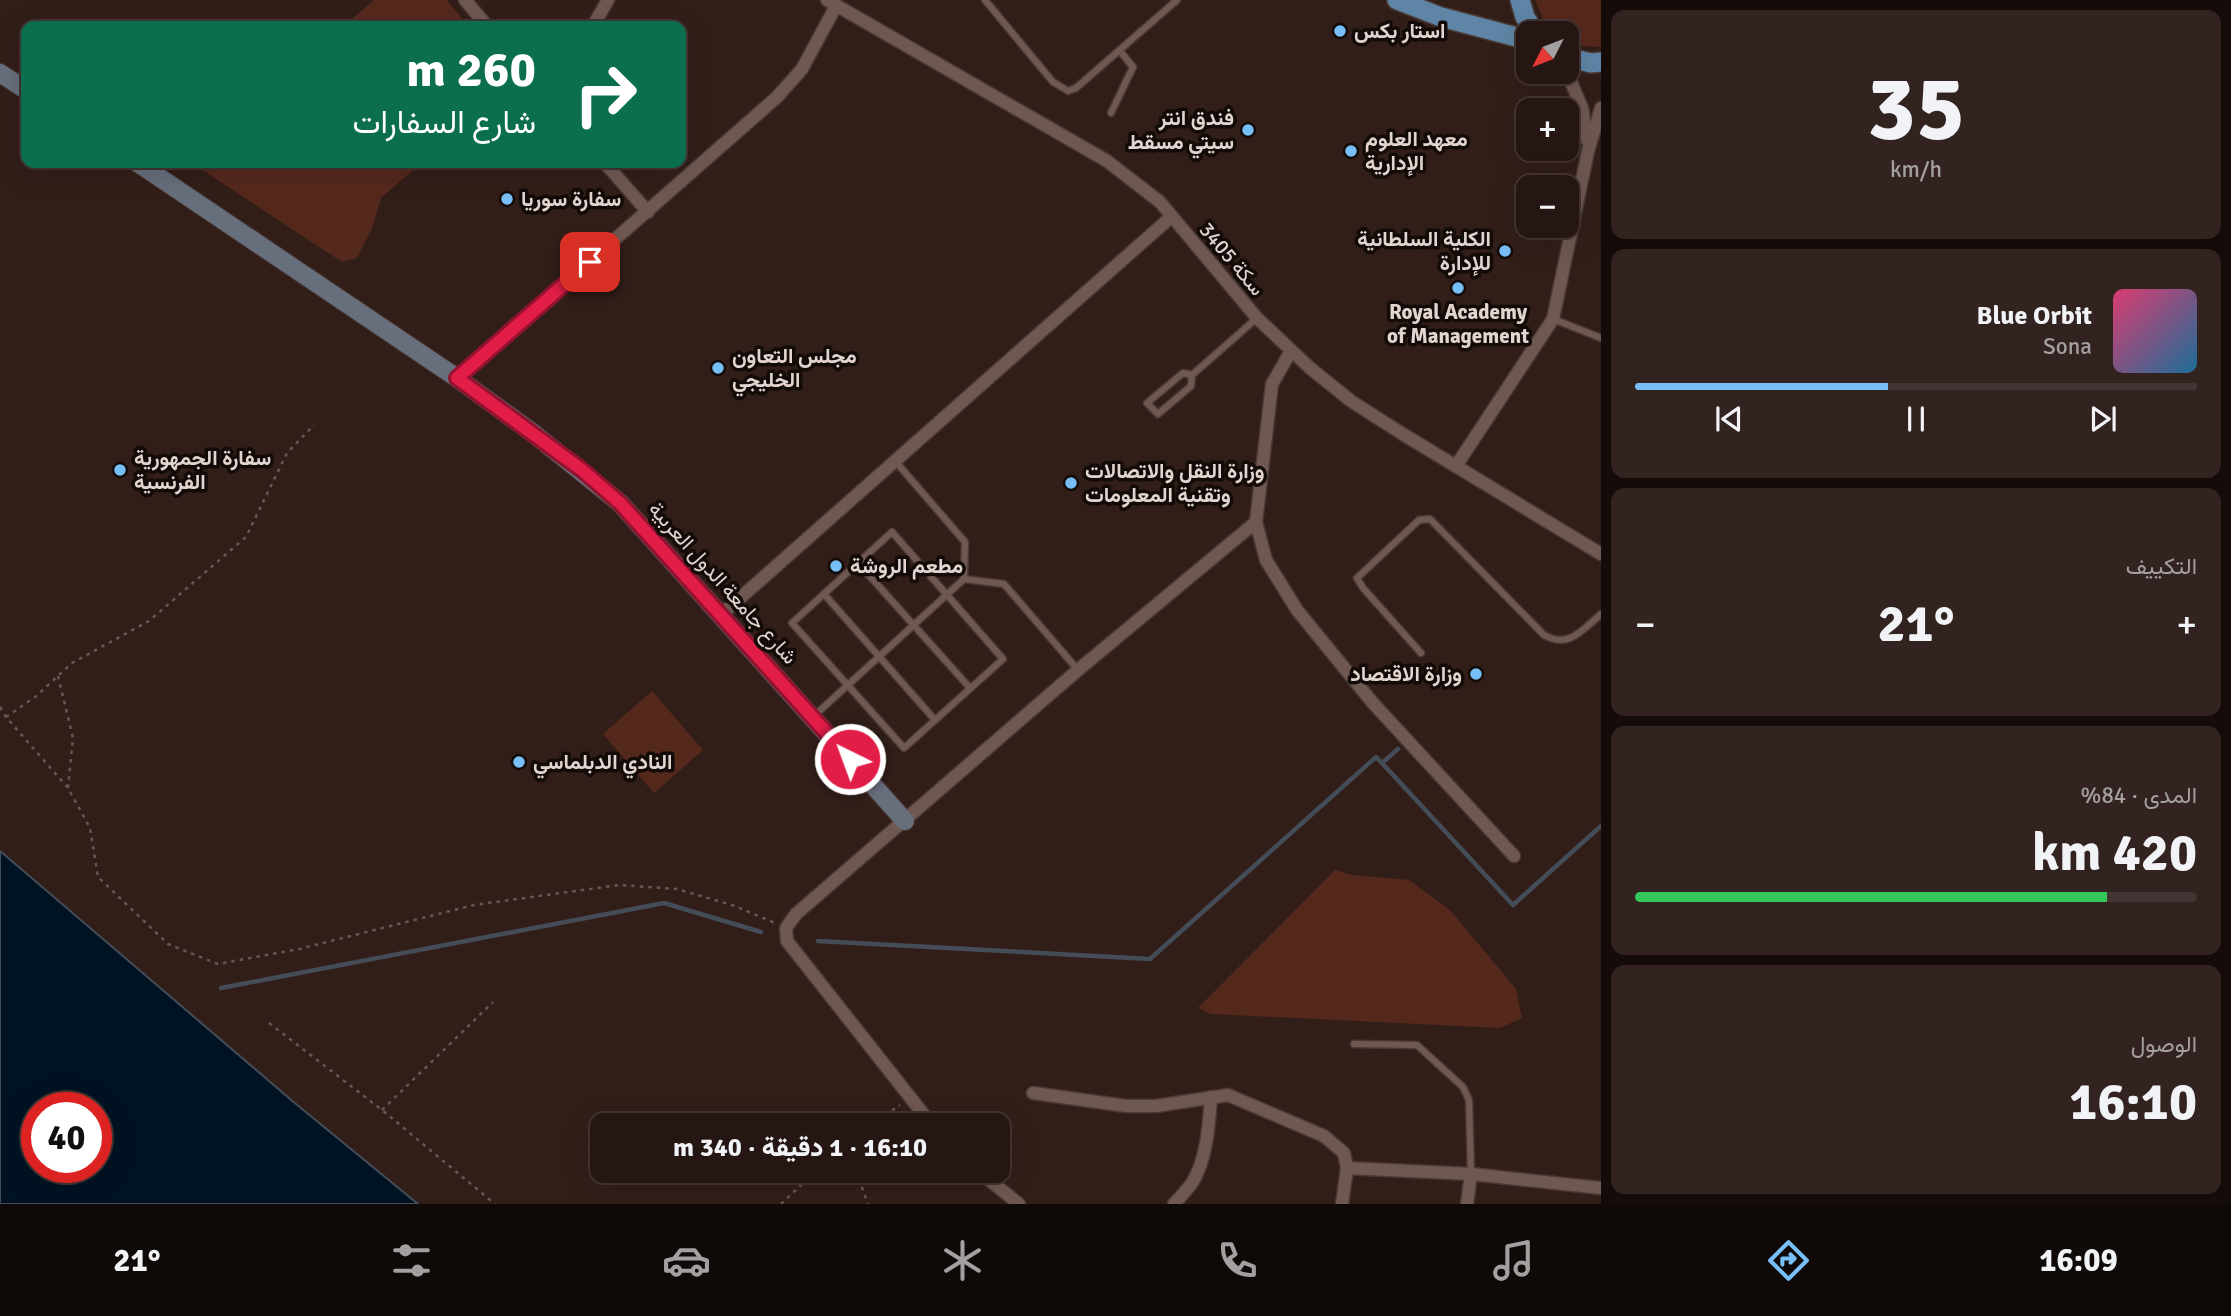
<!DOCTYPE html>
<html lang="ar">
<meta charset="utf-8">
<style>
:root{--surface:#261613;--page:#322321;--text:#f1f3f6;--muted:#a49fa0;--line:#423533;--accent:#78bff7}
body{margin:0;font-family:Signika,Vazirmatn,sans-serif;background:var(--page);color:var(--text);direction:rtl;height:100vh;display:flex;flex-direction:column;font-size:26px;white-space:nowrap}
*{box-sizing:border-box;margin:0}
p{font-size:23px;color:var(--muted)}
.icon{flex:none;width:38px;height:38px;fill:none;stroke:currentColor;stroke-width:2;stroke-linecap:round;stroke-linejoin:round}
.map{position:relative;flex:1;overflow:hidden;direction:ltr}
.side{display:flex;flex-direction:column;gap:10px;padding:10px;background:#150c0a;width:630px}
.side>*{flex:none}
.guide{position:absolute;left:21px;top:21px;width:665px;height:147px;border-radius:14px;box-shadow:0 7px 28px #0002,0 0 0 2px var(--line);direction:rtl;background:#0b6e4f;color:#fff;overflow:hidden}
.needle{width:46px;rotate:228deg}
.buttons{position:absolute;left:1516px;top:21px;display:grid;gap:14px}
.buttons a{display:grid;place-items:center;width:63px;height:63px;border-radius:14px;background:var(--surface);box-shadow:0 7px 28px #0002,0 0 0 2px var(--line);font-size:35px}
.speed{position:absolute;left:21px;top:1092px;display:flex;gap:14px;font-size:35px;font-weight:700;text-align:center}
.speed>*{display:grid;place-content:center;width:91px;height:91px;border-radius:50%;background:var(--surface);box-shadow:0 7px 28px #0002,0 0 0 2px var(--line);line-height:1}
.speed .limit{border:10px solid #d22;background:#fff;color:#111}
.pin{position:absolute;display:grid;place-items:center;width:60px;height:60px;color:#fff;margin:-30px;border-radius:14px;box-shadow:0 4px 10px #0006}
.me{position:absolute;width:77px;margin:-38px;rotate:318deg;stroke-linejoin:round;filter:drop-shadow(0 0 5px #0008)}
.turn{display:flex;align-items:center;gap:24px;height:147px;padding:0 35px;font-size:32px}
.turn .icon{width:91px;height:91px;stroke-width:2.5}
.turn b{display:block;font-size:49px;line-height:60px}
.big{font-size:52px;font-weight:800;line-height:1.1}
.side .tile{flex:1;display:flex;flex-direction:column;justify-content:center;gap:10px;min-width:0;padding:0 24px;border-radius:14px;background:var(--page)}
.side .dial{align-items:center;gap:0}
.dial b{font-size:91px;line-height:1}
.song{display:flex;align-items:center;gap:21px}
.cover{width:84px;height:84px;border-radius:10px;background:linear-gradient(135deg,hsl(340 70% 55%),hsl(200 70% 35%))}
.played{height:7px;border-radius:4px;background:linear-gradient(90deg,var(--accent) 45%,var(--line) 45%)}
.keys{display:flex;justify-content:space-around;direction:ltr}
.heat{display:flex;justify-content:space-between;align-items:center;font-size:38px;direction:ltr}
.charge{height:10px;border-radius:5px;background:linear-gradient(90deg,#34c759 84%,var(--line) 0)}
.trip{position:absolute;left:590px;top:1113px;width:420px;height:70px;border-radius:14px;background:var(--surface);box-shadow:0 7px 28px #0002,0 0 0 2px var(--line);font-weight:800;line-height:70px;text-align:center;direction:rtl}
.dock{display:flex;height:112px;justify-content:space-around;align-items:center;background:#0f0908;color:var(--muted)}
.dock .icon{width:49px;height:49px}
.dock .on{color:var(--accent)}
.dock b{font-size:32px;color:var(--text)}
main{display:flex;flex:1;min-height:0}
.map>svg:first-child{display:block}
.green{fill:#55281c}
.water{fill:#001323;stroke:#444d57;stroke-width:2;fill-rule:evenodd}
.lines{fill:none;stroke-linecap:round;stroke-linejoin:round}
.stream{stroke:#444d57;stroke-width:4.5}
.lane-casing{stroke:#493935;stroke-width:9}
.street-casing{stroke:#493935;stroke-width:15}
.secondary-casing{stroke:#493935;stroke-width:20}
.primary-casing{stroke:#493935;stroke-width:22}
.path{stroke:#695652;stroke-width:2.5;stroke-dasharray:3.5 5;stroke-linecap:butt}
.lane{stroke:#6f5852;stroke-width:6}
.street{stroke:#6f5852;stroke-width:12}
.secondary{stroke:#676e7c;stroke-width:18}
.primary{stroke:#5e85a6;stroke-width:19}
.route-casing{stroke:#92132f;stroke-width:18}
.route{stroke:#e11d48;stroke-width:12}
.poi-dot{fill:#78bff7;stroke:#130b08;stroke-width:2.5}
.labels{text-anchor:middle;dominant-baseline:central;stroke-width:7;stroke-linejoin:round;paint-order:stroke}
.poi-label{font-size:21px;font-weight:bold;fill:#e2d4d0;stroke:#130b08;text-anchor:start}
.street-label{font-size:21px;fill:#e2d4d0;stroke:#130b08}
</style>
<main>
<section class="side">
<div class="tile dial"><b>35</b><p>km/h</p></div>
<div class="tile">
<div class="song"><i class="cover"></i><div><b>Blue Orbit</b><p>Sona</p></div></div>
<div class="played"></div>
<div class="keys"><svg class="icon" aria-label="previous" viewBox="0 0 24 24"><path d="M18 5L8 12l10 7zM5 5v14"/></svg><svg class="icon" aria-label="pause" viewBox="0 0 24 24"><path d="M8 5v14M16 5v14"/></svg><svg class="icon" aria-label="next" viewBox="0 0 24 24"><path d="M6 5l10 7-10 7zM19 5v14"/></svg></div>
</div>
<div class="tile"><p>التكييف</p>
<div class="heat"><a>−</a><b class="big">21°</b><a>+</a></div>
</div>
<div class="tile"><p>المدى · 84%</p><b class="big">420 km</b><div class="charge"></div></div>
<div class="tile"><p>الوصول</p><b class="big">16:10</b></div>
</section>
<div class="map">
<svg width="1601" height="1204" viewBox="0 0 1601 1204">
<rect width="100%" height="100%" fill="#321e19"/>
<g class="green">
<path d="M374,0H447L468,26H344Z"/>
<path d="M1535,0H1601V47L1582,46L1566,40V33L1553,31L1543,19Z"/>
<path d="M192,163H421L381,198L372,228L357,258L342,262Z"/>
<path d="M652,691L703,750L654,793L603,734Z"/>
<path d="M1335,870L1352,875L1409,880L1450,910L1516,989L1522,1018L1500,1028L1211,1014L1198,1008Z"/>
</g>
<path class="water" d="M0,851L296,1104L418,1204H0ZM37,1108H96V1167H37Z"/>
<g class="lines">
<g class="stream">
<path d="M1382,763L1513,905L1601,826"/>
<path d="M818,941L1150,959L1376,757L1382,763L1398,749"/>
<path d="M221,988L664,903L761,932"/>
</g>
<defs>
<g id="lane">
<path d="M985,0L1053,82L1068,91L1076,88L1177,0"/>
<path d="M1111,113L1133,67L1120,51"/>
<path d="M1553,319L1601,338"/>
<path d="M1192,375L1191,386L1158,414L1147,403L1183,373L1192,375L1257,318"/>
<path d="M892,532L1003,659L904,748L792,623Z"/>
<path d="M858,563L970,688"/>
<path d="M964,579L1004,584L1078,670"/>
<path d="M824,594L935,720"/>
<path d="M1421,653L1363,588L1357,578L1419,520L1430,519L1544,635C1569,649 1582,630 1601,614"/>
<path d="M814,716L964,579L965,542L896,462"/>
<path d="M1354,1044L1417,1045L1463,1087L1469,1100L1471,1174"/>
</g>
<g id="street">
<path d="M465,0L487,26"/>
<path d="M827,0L1107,161L1160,202L1257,318L1310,368L1351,401L1401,433L1601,554"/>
<path d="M593,26L608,0"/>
<path d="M1566,70L1582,108L1587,140"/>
<path d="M605,163L648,212"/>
<path d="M457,378L777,97L802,69L836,6"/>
<path d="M1456,466L1553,319L1588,151L1601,108"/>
<path d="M1256,522L1266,560L1297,610L1372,702L1514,856"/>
<path d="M722,614L1171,217"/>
<path d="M1033,1093L1126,1106H1156L1228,1095L1324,1136L1344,1153L1347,1168L1342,1204"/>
<path d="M932,1125L787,941L786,928L796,914L1078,670L1256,522L1272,384L1291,351"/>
<path d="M1347,1168L1471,1174L1601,1188"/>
<path d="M978,1171L1019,1204"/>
<path d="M1174,1204C1180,1197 1187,1190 1192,1183C1207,1159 1209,1124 1211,1097"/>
<path d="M1467,1204L1471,1174"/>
</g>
<g id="secondary">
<path d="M0,73L26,90"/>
<path d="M138,163L457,378L533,433L620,503L905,821"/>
</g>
<g id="primary">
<path d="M1397,0L1441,17L1528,40"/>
<path d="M1520,0L1525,17L1535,33"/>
<path d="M1566,57L1591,63L1601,62"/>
</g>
</defs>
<use href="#lane" class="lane-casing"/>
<use href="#street" class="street-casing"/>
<use href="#secondary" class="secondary-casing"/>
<use href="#primary" class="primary-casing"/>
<g class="path">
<path d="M58,676L73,738L68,788"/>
<path d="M0,707L6,717L68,788L90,828L98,877L168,944L218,964L299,949L474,905L619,885L677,889L735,906L775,923"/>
<path d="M6,717L35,697L72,663L149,621L246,537L287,453L314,425"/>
<path d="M269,1023L382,1110L495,1204"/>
<path d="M382,1110L493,1002"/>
<path d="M871,1125L900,1105"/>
<path d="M856,1171L868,1204"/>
<path d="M781,1204L816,1171"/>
</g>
<use href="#lane" class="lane"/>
<use href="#street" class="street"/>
<use href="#secondary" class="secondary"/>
<use href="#primary" class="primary"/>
</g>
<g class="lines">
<defs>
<path id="route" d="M590,262L457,378L582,470L620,503L850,759"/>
</defs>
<use href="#route" class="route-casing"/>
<use href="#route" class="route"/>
</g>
<g class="poi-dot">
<circle cx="1340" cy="31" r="7"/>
<circle cx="1248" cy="130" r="7"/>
<circle cx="1351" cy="151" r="7"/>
<circle cx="507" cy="199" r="7"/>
<circle cx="1505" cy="251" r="7"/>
<circle cx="1458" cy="288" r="7"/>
<circle cx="718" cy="368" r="7"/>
<circle cx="120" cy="470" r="7"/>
<circle cx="1071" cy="483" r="7"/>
<circle cx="836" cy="566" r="7"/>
<circle cx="1476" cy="674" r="7"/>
<circle cx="519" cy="762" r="7"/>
</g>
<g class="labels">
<g class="poi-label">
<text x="1354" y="31">استار بكس</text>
<text x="1234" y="118" text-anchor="end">فندق انتر<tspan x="1234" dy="24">سيتي مسقط</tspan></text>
<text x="1365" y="139">معهد العلوم<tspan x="1365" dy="24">الإدارية</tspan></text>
<text x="521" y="199">سفارة سوريا</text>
<text x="1491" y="239" text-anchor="end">الكلية السلطانية<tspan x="1491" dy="24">للإدارة</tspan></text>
<text x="1458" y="312" text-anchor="middle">Royal Academy<tspan x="1458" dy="24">of Management</tspan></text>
<text x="732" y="356">مجلس التعاون<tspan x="732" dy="24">الخليجي</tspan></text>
<text x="134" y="458">سفارة الجمهورية<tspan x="134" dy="24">الفرنسية</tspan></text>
<text x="1085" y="471">وزارة النقل والاتصالات<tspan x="1085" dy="24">وتقنية المعلومات</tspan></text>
<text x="850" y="566">مطعم الروشة</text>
<text x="1462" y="674" text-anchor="end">وزارة الاقتصاد</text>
<text x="533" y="762">النادي الدبلماسي</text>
</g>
<g class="street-label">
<text transform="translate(1232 259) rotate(50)">سكة 3405</text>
<text transform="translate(723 583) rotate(48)">شارع جامعة الدول العربية</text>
</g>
</g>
</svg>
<div class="buttons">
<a><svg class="needle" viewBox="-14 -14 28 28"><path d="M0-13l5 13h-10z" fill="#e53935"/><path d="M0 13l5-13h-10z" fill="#a49fa0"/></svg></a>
<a>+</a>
<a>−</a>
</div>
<div class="speed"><div class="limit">40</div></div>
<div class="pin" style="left:590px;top:262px;background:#d93025"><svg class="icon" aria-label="arrive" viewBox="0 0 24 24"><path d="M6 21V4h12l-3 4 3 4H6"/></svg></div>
<svg class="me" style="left:850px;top:759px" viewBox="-20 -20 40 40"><circle r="17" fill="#e11d48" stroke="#fff" stroke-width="3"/><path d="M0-11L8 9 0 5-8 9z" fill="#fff"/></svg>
<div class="trip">16:10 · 1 دقيقة · 340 m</div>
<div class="guide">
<div class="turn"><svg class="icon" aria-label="right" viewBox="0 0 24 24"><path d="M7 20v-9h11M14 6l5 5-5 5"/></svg><div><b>260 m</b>شارع السفارات</div></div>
</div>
</div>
</main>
<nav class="dock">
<b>16:09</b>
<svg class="icon on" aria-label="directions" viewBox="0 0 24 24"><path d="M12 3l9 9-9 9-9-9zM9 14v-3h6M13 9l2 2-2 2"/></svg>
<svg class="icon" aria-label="music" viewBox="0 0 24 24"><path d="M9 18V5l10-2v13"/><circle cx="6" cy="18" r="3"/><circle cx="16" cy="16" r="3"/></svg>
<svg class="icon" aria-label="phone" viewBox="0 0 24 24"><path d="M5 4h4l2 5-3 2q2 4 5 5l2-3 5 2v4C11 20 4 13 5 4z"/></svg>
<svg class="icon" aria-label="climate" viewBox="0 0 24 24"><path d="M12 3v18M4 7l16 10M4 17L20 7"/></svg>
<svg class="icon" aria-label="car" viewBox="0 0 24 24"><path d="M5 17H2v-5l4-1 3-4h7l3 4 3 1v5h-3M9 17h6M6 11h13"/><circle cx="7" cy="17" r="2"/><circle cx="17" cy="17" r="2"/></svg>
<svg class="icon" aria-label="filters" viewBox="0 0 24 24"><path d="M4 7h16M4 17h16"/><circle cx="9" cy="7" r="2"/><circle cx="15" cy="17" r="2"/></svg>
<b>21°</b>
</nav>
